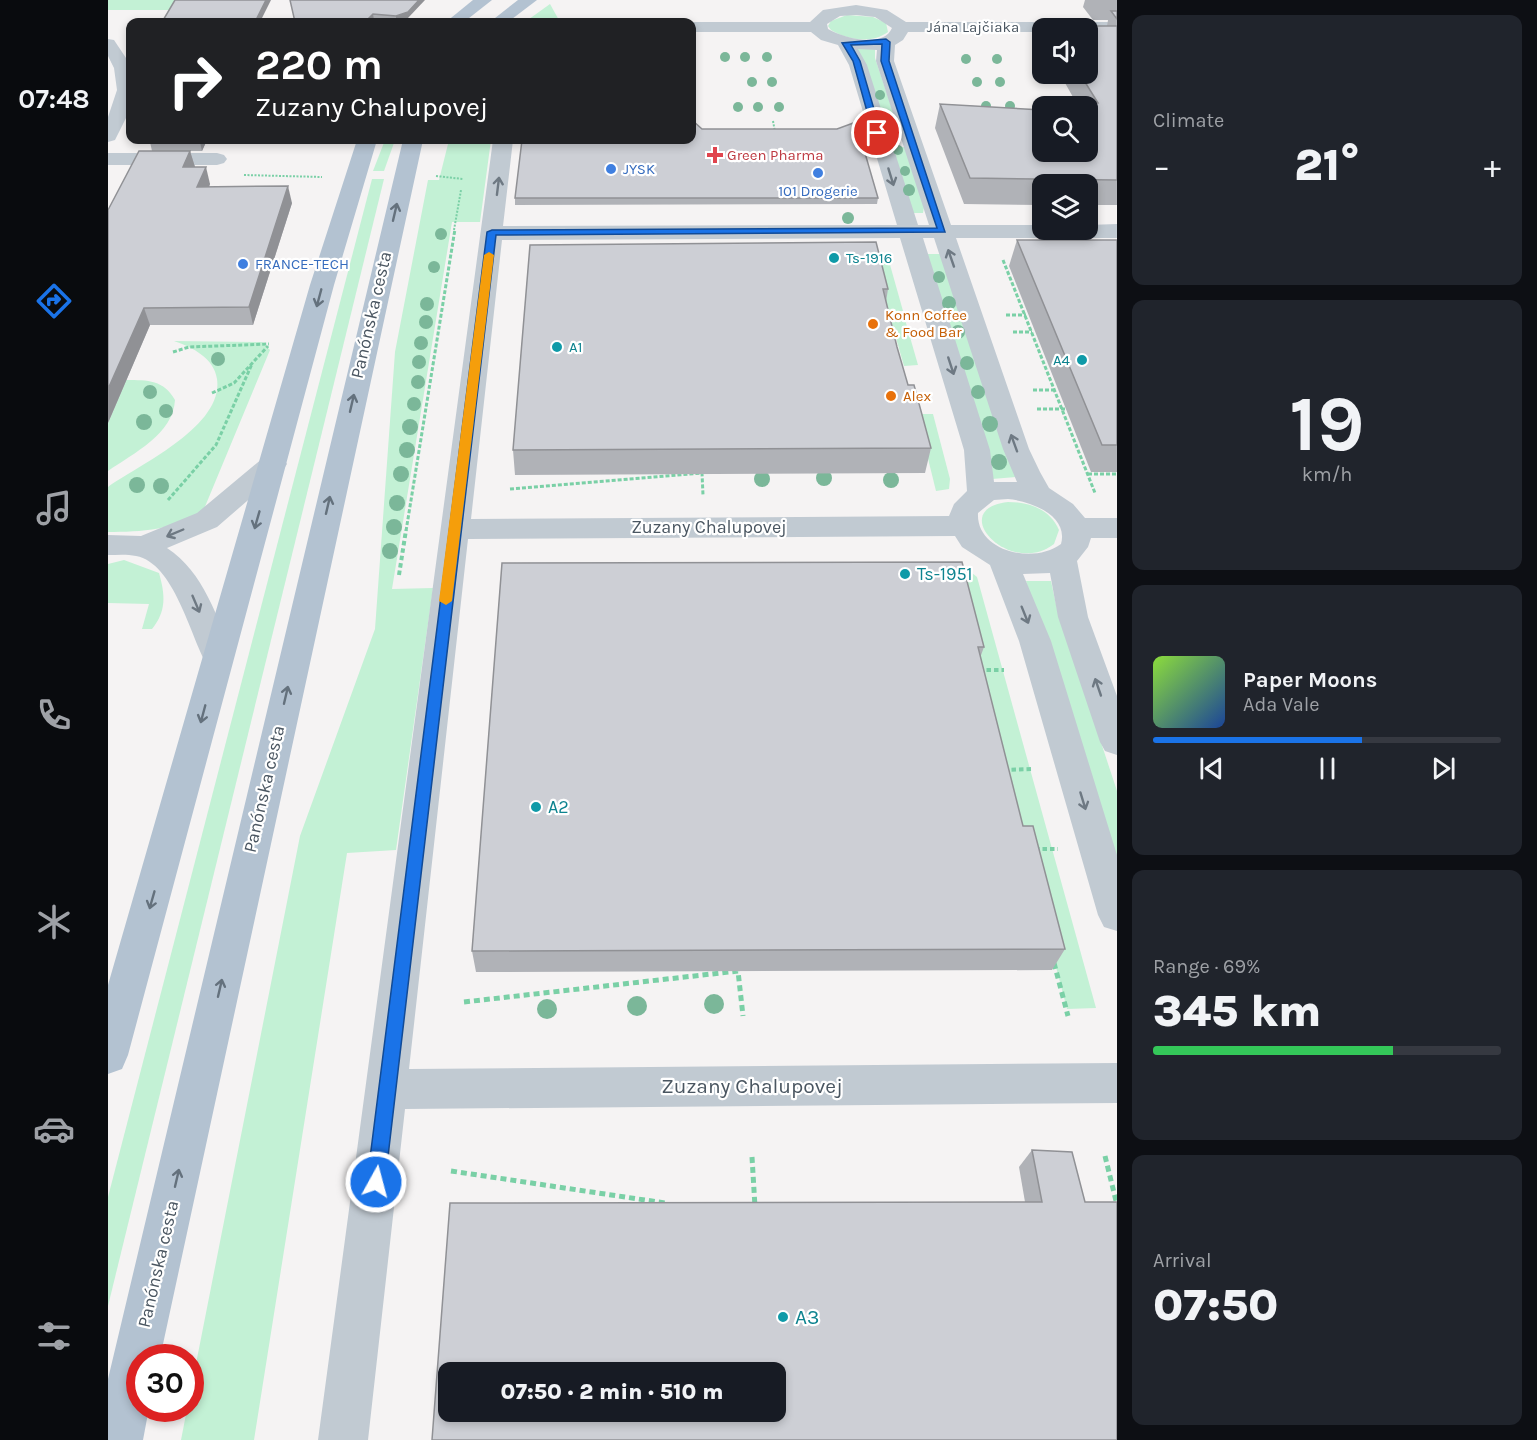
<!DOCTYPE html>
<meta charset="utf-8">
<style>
:root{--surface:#171b24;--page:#20242c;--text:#f1f3f6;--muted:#9ea1a6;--line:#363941;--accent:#1a73e8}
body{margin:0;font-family:Karla,sans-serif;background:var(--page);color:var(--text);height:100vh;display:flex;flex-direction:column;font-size:22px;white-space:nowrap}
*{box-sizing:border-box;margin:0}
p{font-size:20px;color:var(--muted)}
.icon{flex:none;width:33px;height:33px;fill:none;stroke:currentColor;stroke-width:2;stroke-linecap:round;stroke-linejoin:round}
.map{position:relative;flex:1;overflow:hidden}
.drawer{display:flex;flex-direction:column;gap:15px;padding:15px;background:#0d0f14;width:420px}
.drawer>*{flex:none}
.hud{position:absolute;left:18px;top:18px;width:570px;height:126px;border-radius:12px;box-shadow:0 3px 9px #0003;background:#202124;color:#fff;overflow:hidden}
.controls{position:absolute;left:924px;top:18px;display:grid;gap:12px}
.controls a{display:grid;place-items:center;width:66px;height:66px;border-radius:12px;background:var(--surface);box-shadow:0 3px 9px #0003;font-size:30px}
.speed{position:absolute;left:18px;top:1344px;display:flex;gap:12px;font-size:30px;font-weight:700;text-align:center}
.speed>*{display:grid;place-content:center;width:78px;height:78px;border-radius:50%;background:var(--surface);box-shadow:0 3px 9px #0003;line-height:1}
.speed .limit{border:9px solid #d22;background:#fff;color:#111}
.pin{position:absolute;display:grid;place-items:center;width:51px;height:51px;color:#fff;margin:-26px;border:3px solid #fff;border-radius:50%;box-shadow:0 2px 6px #0007}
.me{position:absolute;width:66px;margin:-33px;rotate:7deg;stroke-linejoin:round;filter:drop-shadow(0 0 4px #0008)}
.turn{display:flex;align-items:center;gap:21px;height:126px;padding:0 30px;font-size:27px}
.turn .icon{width:78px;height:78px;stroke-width:2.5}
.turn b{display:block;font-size:42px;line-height:51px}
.big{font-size:45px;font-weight:800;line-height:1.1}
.drawer .widget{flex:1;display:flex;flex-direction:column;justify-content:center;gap:9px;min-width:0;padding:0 21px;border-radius:12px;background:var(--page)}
.drawer .dial{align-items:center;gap:0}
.dial b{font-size:78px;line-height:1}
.song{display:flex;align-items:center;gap:18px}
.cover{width:72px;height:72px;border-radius:9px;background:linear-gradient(135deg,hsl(90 70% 55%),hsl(220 70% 35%))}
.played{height:6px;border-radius:3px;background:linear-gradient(90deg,var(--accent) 60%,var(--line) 60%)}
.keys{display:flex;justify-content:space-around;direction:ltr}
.heat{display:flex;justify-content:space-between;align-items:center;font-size:33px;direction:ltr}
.charge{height:9px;border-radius:4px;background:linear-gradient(90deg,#34c759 69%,var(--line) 0)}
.trip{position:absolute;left:330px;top:1362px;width:348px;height:60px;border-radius:12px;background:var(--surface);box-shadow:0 3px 9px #0003;font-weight:800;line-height:60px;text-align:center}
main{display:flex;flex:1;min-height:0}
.tab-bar{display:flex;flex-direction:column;width:108px;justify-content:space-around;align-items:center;background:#090b0e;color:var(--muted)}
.tab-bar .icon{width:42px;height:42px}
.tab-bar .on{color:var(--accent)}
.tab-bar b{font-size:27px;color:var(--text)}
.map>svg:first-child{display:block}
.green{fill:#c3f1d5}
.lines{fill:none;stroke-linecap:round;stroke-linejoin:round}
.path-far3{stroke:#7ad0a6;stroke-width:2;stroke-dasharray:2 1.5;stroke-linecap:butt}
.path-far2{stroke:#7ad0a6;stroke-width:3;stroke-dasharray:4 2;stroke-linecap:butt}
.path-far1{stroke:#7ad0a6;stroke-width:4;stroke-dasharray:4.5 3;stroke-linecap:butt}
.path{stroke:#7ad0a6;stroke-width:5;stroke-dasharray:6 4;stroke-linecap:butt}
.minor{fill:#c1cad2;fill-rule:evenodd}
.major{fill:#b3c2d1;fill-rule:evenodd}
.tree{fill:#7bb799}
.wall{fill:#b0b2b7}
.shaded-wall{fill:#909195}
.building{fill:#cdcfd5;stroke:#909195;stroke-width:1.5;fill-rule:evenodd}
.oneway{stroke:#6e7983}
.oneway2{stroke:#64717d}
.route{fill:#1a73e8;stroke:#114b97;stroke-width:1.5}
.slow{fill:#f59e0b}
.health-dot{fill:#e0444e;stroke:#fff;stroke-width:2}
.shop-dot{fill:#3f7fe0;stroke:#fff;stroke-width:2}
.culture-dot{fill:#0f9aa8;stroke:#fff;stroke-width:2}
.food-dot{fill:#e8710a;stroke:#fff;stroke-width:2}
.labels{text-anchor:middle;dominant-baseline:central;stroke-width:4.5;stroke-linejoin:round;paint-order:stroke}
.far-street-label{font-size:15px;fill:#4a5661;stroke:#fff}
.far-health-label{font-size:15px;fill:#be3a42;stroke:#fff;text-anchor:start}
.far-shop-label{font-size:15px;fill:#366cbe;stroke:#fff;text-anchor:start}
.far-culture-label{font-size:15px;fill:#0d838f;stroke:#fff;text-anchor:start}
.far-food-label{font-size:15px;fill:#c56008;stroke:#fff;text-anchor:start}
.street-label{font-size:18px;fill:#4a5661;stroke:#fff}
.culture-label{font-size:18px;fill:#0d838f;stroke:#fff;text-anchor:start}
.near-street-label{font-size:21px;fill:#4a5661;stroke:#fff}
.near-culture-label{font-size:21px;fill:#0d838f;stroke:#fff;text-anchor:start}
</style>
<main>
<nav class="tab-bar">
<b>07:48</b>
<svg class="icon on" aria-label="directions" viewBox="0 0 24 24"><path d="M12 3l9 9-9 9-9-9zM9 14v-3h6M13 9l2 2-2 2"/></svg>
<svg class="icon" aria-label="music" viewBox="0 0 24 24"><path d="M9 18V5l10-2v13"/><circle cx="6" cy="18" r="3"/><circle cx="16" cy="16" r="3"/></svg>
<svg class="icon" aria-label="phone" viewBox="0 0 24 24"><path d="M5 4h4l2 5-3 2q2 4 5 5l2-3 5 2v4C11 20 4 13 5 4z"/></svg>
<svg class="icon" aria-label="climate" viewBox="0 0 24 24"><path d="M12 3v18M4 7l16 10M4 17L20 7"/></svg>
<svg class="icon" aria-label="car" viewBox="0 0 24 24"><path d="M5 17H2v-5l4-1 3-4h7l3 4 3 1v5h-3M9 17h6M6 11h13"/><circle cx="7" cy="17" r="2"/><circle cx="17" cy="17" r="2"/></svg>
<svg class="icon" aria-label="filters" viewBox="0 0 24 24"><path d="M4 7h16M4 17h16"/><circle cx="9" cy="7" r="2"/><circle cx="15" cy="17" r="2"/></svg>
</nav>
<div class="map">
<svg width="1009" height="1440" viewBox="0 0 1009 1440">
<rect width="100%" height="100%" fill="#f5f3f3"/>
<g class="green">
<path d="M0,0H81L68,10H0Z"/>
<path d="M442,4L452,22H417Z"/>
<path d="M739,15L765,17L778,23L780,32C764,44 739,40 723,30L720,26L723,21Z"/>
<path d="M749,49H767V58L792,133H777Z"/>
<path d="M277,140H287L276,171H265Z"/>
<path d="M341,140H383L372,222H344L284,589L325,588L288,850L239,853L146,1440H73L79,1409L82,1408L83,1389L192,836L267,629L287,352L320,180H331Z"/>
<path d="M781,147H797L816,207L815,213H803Z"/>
<path d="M264,179H276L0,1306V1197Z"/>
<path d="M764,254H779L795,311H780Z"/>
<path d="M817,254H832L908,477L884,479Z"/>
<path d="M796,316L810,365L796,366L782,317Z"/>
<path d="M66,341L154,342L162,350L96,509C70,530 32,532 0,532V487C33,464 116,426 109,379C106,358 84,347 66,341Z"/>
<path d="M18,380C40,380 56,380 67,400C65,434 26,453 0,471V423Z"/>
<path d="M809,414H825L842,479L841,489L828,491Z"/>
<path d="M900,502C921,502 942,509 951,530L946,544C902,578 837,509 900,502Z"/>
<path d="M16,560L51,573C57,594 59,611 44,629H34L41,604L0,603V564Z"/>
<path d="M843,565H854L869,577L988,1008L959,1009Z"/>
<path d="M918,581H943L949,609L1009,791V868Z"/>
</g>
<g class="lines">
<g class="path-far3">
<path d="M665,121L667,132"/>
<path d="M136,175L214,177"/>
<path d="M328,176L355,179"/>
<path d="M346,230L353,190"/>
</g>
<g class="path-far2">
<path d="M895,260L987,493"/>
<path d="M898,315H918"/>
<path d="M905,332H924"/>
<path d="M65,352L81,347L161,344"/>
<path d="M925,390H947"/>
<path d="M104,393L126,383L160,346"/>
<path d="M929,409H963"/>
<path d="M980,474H1009"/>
<path d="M402,489L594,473L595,495"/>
<path d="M60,500L108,445L144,364"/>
<path d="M298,531L347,229"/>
</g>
<g class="path-far1">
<path d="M291,575L298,530"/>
<path d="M871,670H896"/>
<path d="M896,770L925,769"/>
<path d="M927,849H950"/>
</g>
<g class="path">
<path d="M946,963L960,1016"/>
<path d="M356,1002L630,971L635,1016"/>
<path d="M997,1156L1009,1205"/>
<path d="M644,1157L647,1207"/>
<path d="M343,1171L557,1203"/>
</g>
<g class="minor">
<path d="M748,5L779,10L798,22H1009V32H980V28H934V32H800L795,40L787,45L786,61L843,225H934V230H980V225L1009,224V238H848L921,449L932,472L941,488L965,504L977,518H1009V538H983L980,547L969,561L980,617L1009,696V755L997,751L992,742L950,617L942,573L915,574L943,641L1009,855V931L996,927L990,915L911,641L882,565L854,547L847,536L360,539L301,1069L1009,1063V1103L297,1109L260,1440H210L385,140H405L395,226L789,225L741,65L730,45L713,40L703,32H584V22H581H702L715,10ZM748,15L767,17L784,28C775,49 736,38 720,29L719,24L732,16ZM750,49L769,50L768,61L821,225H810L759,65ZM792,238L856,450L859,491L846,504L841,516L363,519L394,240ZM815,238H826L895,449L909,482H886L882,450ZM900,499C922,501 961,515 953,544C925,565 868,551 870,513L886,500Z"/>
<path d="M0,39L6,40L22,64V110L7,140L0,142V117L9,90L6,68L0,56Z"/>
<path d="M0,153H109L116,155L119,159L116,163L109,165H0Z"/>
<path d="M165,455L175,458L179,464L175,470L109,527L59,548C96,572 109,618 126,657L121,665L110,669L99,665C82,635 66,563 28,556C19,554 9,555 0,555V535L33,536L89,513L155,458Z"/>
</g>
<g class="major">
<path d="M365,0H384L356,22H338Z"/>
<path d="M410,0H429L400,22H382Z"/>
<path d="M249,140H269L226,285L20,1055L14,1069L0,1074V985L202,285Z"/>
<path d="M295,140H315L52,1358H32V1408H41L35,1440H0V1379Z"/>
</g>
</g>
<g class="tree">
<circle cx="617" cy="57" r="5"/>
<circle cx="637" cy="57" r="5"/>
<circle cx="659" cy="57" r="5"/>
<circle cx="858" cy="59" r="5"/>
<circle cx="889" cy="59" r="5"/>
<circle cx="644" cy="82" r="5"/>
<circle cx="664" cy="82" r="5"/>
<circle cx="869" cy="82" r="5"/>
<circle cx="892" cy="82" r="5"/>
<circle cx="772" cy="95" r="5"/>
<circle cx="878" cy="106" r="5"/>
<circle cx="902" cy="106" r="5"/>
<circle cx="630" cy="107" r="5"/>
<circle cx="650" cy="107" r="5"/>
<circle cx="671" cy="107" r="5"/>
<circle cx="783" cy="129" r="5"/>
<circle cx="790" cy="150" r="5"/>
<circle cx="797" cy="171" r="5"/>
<circle cx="801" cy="190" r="6"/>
<circle cx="740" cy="218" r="6"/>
<circle cx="333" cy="234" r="6"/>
<circle cx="326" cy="267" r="6"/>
<circle cx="831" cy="277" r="6"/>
<circle cx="841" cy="303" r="7"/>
<circle cx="319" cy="304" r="7"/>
<circle cx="318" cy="322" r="7"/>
<circle cx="850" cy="332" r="7"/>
<circle cx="313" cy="343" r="7"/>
<circle cx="110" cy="359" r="7"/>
<circle cx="311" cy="362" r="7"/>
<circle cx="859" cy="363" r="7"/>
<circle cx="310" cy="382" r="7"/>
<circle cx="42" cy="392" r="7"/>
<circle cx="870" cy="392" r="7"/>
<circle cx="306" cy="404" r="7"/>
<circle cx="58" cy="411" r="7"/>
<circle cx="36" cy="422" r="8"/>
<circle cx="882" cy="424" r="8"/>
<circle cx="302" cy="427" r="8"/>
<circle cx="299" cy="450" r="8"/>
<circle cx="891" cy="462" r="8"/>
<circle cx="293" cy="474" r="8"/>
<circle cx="716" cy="478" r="8"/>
<circle cx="654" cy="479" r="8"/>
<circle cx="783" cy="480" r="8"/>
<circle cx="29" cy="485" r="8"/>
<circle cx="53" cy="486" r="8"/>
<circle cx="289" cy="503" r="8"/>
<circle cx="286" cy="527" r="8"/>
<circle cx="282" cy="551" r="8"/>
<circle cx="606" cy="1004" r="10"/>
<circle cx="529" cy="1006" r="10"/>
<circle cx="439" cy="1009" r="10"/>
</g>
<g class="wall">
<path d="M182,0L300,18L288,22L266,20L263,22H187Z"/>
<path d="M977,0H1009V205H980V184H934V205L856,204L827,128L832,104L934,110L970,106L952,74H980V28H944L945,26H999L1000,20H985L975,7Z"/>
<path d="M594,129L770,198L769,204L407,205V198Z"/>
<path d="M99,140L94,151H82L87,167L102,184L101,187L184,203L145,325H42L0,423L44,151L42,142Z"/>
<path d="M909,240H1009V472H983L901,266Z"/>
<path d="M422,245L780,289L778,302L789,347L800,385L823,448L817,473L407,475L405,450Z"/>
<path d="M394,563L876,647L872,658L915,826L957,949L944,970L368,972L364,951Z"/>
<path d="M924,1150L977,1202H917L911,1167Z"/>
</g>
<g class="shaded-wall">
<path d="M158,0H163L152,22H147Z"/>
<path d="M311,0H317L300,18L288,22V16Z"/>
<path d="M265,14L266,20L263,22H257Z"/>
<path d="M93,140H99L94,151L92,142Z"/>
<path d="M82,151L87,167H75Z"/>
<path d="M98,167L102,184L94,203L89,187Z"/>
<path d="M180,186L184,203L145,325L141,307Z"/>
<path d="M36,308L42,325L0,423V389Z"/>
</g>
<g class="building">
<path d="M67,0H158L147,22H54Z"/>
<path d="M182,0H311L300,12L288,16L265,14L257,22H187Z"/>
<path d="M1003,11H1009V19Z"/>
<path d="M945,26H1009V180L862,178L832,104L934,110V152H980V106H962L990,103L972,74H980V28H946Z"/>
<path d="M584,120L594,129H729L748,122L770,198H407L414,140H584Z"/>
<path d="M43,140H93L92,142H42Z"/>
<path d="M31,151H82L75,167H98L89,187L180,186L141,307L36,308L0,389V210Z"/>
<path d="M909,240H1009V445H994Z"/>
<path d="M768,242L780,289H775L789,347L800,385H806L823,448L405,450L422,245Z"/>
<path d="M854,562L876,647H870L915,826H925L957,949L364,951L394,563Z"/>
<path d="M924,1150L964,1152L977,1202H1009V1440H324L342,1203L934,1202ZM340,1372H668V1412H340Z"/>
</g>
<defs><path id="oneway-shaft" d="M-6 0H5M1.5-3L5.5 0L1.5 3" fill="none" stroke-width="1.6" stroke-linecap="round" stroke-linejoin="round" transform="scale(1.5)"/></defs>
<g class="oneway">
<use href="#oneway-shaft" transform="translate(783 177) rotate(73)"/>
<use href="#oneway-shaft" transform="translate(390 186) rotate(-83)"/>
<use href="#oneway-shaft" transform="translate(843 258) rotate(-109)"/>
<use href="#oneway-shaft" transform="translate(843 366) rotate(72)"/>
<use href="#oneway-shaft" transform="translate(906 443) rotate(-110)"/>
<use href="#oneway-shaft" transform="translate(67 533) rotate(157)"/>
<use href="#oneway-shaft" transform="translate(88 604) rotate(67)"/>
<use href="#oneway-shaft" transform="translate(917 615) rotate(68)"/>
<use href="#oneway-shaft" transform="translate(990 687) rotate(-109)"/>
<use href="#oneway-shaft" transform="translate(975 801) rotate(73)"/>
</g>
<g class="oneway2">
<use href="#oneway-shaft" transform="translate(287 212) rotate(-77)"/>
<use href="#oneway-shaft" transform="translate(211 298) rotate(105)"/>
<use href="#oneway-shaft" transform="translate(244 403) rotate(-77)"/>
<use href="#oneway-shaft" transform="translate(220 505) rotate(-77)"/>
<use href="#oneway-shaft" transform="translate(149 520) rotate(106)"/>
<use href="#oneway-shaft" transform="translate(178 695) rotate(-77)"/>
<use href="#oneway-shaft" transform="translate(95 714) rotate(105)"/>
<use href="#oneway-shaft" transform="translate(44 900) rotate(106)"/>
<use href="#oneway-shaft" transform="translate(112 988) rotate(-77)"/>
<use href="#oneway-shaft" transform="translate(69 1178) rotate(-77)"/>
</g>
<path class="route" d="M778,39L782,42L781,61L837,232L388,235L277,1182L274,1189L268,1191L261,1189L259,1182L379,232L384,230L829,228L773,61L774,44L743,45L752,61L773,133L769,135L765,133L745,61L734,43Z"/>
<path class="slow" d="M381,252L386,255L344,601L338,605L331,601L376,255Z"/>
<path class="health-dot" d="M604 146h6v6h6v6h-6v6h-6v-6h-6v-6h6z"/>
<g class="shop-dot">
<circle cx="503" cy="169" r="6"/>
<circle cx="710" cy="173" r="6"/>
<circle cx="135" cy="264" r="6"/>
</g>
<g class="culture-dot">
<circle cx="726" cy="258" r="6"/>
<circle cx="449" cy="347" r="6"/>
<circle cx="974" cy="360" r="6"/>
<circle cx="797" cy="574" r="6"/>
<circle cx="428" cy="807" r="6"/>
<circle cx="675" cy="1317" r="6"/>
</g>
<g class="food-dot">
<circle cx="765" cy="324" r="6"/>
<circle cx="783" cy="396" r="6"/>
</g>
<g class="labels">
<g class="far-street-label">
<text x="865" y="27">Jána Lajčiaka</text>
</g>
<g class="far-health-label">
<text x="619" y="155">Green Pharma</text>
</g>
<g class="far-shop-label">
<text x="515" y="169">JYSK</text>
<text x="710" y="191" text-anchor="middle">101 Drogerie</text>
<text x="147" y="264">FRANCE-TECH</text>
</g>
<g class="far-culture-label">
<text x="738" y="258">Ts-1916</text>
<text x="461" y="347">A1</text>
<text x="962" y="360" text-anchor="end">A4</text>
</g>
<g class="far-food-label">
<text x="777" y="315">Konn Coffee<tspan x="777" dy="17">&amp; Food Bar</tspan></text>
<text x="795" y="396">Alex</text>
</g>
<g class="street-label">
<text transform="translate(263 315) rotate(-77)">Panónska cesta</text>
<text x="601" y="527">Zuzany Chalupovej</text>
<text transform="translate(156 789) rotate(-77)">Panónska cesta</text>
<text transform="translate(50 1264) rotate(-77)">Panónska cesta</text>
</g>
<g class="culture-label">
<text x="809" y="574">Ts-1951</text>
<text x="440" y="807">A2</text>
</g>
<g class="near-street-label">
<text x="644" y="1086">Zuzany Chalupovej</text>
</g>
<g class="near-culture-label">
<text x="687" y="1317">A3</text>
</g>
</g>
</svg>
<div class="controls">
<a><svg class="icon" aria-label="sound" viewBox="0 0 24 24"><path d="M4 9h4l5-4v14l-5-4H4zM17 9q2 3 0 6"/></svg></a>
<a><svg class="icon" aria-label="search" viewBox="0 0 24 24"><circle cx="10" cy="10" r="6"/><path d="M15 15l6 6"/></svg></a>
<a><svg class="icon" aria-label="layers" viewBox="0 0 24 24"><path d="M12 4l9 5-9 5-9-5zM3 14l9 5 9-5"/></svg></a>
</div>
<div class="speed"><div class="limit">30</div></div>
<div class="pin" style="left:769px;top:133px;background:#d93025"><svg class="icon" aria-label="arrive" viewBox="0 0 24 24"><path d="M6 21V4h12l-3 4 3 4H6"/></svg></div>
<svg class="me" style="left:268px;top:1182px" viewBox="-20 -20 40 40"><circle r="17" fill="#1a73e8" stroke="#fff" stroke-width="3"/><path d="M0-11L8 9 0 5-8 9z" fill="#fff"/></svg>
<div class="trip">07:50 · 2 min · 510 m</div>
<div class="hud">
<div class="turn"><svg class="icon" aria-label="right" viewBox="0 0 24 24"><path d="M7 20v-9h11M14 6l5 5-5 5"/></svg><div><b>220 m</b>Zuzany Chalupovej</div></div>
</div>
</div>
<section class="drawer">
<div class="widget"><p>Climate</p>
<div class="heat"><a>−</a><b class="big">21°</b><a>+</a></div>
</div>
<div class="widget dial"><b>19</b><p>km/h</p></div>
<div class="widget">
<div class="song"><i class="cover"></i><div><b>Paper Moons</b><p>Ada Vale</p></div></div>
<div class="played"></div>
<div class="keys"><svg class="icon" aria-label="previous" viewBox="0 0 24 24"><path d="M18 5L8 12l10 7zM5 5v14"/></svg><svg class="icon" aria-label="pause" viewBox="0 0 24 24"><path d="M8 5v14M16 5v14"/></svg><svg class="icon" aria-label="next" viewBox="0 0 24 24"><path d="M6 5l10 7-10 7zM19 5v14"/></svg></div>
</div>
<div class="widget"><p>Range · 69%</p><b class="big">345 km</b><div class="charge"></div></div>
<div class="widget"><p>Arrival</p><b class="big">07:50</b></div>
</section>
</main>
